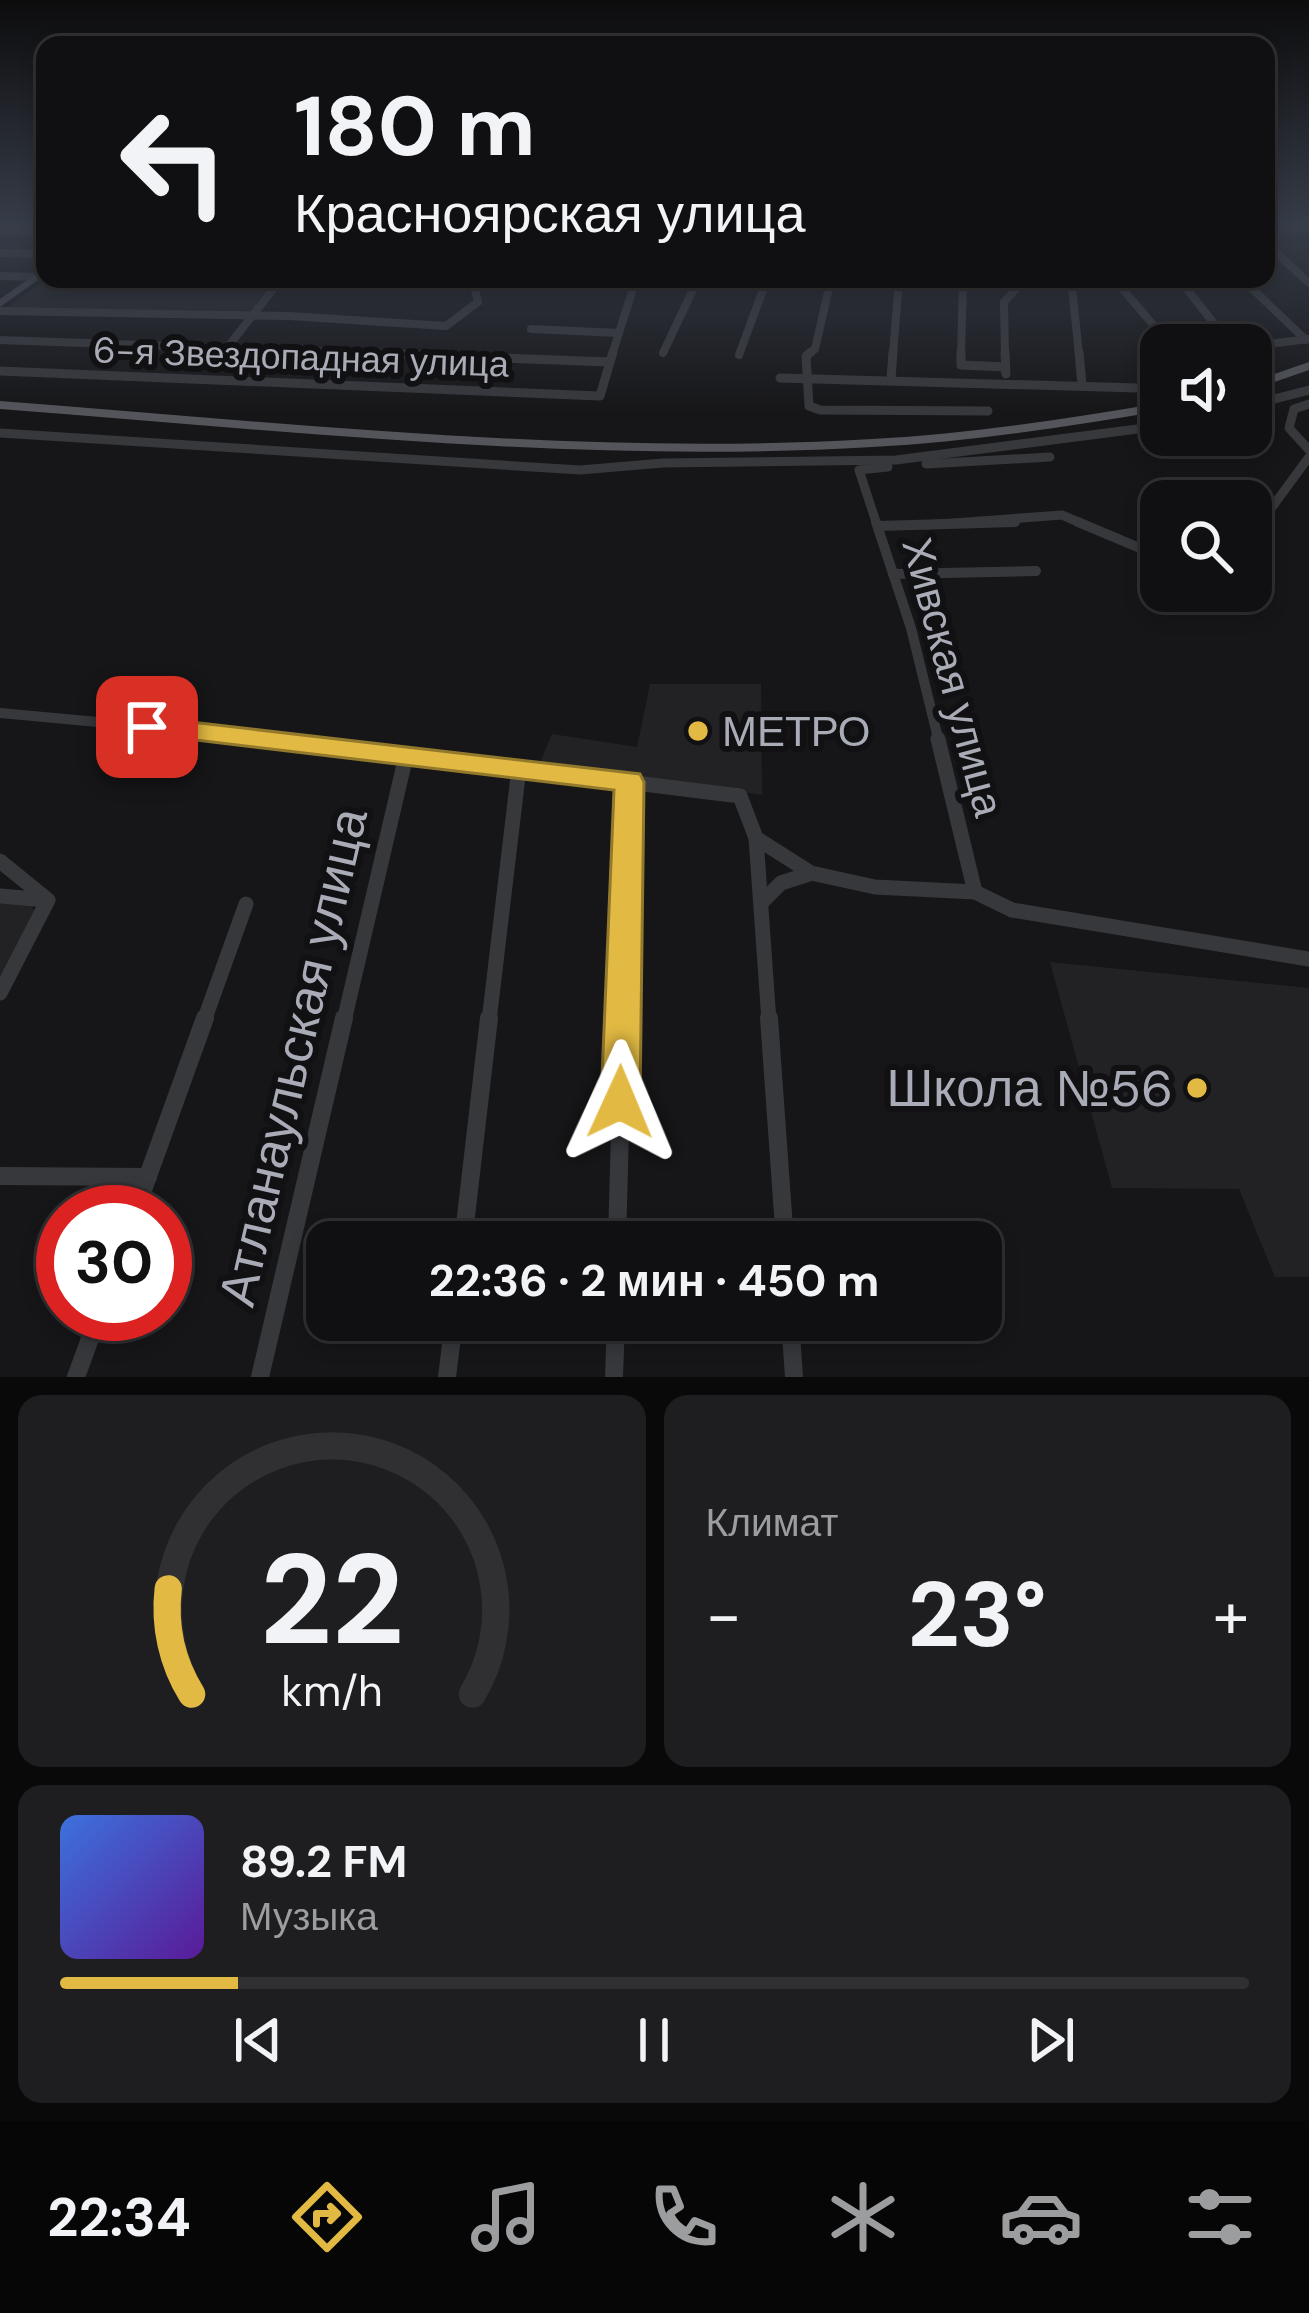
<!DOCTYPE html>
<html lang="ru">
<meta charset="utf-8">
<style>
:root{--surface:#101012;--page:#1e1e20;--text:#f1f3f6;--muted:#9c9d9f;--line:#303032;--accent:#e2ba43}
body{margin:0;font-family:"DM Sans",sans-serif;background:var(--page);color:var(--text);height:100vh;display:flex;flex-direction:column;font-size:45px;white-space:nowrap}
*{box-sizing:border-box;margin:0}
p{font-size:39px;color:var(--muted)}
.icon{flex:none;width:66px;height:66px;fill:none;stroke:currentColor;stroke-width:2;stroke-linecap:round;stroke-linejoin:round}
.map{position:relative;height:1377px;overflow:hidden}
.sheet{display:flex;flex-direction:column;gap:18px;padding:18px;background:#09090a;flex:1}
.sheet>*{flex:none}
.hud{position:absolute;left:36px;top:36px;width:1239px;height:252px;border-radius:24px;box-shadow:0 6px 18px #0003,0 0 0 3px var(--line);background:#101012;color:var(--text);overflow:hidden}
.buttons{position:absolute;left:1140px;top:324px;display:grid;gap:24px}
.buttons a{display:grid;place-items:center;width:132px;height:132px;border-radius:24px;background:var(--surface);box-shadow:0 6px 18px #0003,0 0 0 3px var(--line);font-size:60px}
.speed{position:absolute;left:36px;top:1185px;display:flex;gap:24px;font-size:60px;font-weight:700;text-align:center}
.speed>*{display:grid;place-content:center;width:156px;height:156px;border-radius:50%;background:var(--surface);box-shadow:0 6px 18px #0003,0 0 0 3px var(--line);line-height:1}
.speed .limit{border:18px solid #d22;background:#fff;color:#111}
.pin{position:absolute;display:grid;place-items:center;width:102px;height:102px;color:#fff;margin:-51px;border-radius:24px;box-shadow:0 6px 18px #0006}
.me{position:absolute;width:132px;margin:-66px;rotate:1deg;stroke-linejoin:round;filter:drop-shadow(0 0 9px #0008)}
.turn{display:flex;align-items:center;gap:42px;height:252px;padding:0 60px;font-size:54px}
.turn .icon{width:156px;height:156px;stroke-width:2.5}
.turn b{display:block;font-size:84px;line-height:102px}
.big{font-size:90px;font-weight:700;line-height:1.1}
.sheet .widget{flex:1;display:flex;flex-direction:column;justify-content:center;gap:18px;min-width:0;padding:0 42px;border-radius:24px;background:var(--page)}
.sheet .dial{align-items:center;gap:0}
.dial svg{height:312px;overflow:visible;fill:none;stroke:var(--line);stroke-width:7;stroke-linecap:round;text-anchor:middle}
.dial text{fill:var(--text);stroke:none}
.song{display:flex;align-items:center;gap:36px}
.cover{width:144px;height:144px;border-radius:18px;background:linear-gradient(135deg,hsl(220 70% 55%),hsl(270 70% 35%))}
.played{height:12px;border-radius:6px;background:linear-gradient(90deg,var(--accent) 15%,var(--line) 15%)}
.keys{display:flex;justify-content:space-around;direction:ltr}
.heat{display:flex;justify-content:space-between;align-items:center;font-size:66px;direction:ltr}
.sheet .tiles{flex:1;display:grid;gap:18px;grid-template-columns:1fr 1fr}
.widget:last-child{grid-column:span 2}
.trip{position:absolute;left:306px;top:1221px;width:696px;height:120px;border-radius:24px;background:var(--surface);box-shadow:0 6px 18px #0003,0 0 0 3px var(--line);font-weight:700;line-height:120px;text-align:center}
.menu{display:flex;height:192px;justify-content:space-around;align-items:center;background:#060607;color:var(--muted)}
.menu .icon{width:84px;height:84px}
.menu .selected{color:var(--accent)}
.menu b{font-size:54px;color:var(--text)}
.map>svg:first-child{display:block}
.built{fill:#222224}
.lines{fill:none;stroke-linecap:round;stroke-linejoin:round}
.street-far4{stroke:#37383c;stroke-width:8}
.street-far3{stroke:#37383c;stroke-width:9}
.street-far2{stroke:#37383c;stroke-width:10}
.street-far1{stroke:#37383c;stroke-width:15}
.street{stroke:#37383c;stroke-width:18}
.secondary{fill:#45464c;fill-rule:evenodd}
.primary{fill:#54555b;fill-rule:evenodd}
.route{fill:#e2ba43;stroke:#93792c;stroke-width:3}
.poi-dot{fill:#e2ba43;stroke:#111113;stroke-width:4.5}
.labels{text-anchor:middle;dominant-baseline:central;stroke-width:12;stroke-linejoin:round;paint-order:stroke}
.far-street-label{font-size:36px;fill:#a9acb6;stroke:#111113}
.street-label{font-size:42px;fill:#a9acb6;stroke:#111113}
.poi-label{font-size:42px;fill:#a9acb6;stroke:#111113;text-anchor:start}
.near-street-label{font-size:51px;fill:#a9acb6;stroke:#111113}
.near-poi-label{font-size:51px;fill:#a9acb6;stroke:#111113;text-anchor:end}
</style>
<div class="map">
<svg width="1309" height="1377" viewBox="0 0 1309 1377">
<rect width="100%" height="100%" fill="#161618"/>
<g class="built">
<path d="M47,279H274L249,315L4,309Z"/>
<path d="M650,684H761L762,795L540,763L552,734L637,747Z"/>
<path d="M0,903H29L36,913L0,983Z"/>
<path d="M1050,962L1309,988V1277H1275L1239,1189L1112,1188Z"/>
</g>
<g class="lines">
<g class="street-far4">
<path d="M0,231L45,232"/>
<path d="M1266,232L1309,229"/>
<path d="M1266,243L1309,283"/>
<path d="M0,253L45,254"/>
<path d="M0,276L37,277"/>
<path d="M463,279H482"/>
<path d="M1035,279L1072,287L1079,355"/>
<path d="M1114,279L1161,334"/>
<path d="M1179,279L1231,345"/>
<path d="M1242,279L1306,340"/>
<path d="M571,283L634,284"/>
<path d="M0,311L289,316L446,326L478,302L475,290L482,279"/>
<path d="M531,329L619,333"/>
<path d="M0,340L427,355"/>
<path d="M1251,346L1308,339"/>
<path d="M227,348L281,279"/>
<path d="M663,353L698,279"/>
<path d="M612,355L636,279"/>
<path d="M739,355L767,279"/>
<path d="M807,355L815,349L831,279"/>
<path d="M893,355L899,279"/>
<path d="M961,355L963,279"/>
<path d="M1005,355L1004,302L1025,279"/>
</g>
<g class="street-far3">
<path d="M343,352L610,362"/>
<path d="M811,352L806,356L809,406L820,410L988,411"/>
<path d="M961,352V365L1005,367"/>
<path d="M1005,352L1006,374"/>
<path d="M1079,352L1082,385"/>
<path d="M0,371L600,396L613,352"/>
<path d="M780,378L1138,388"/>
<path d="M891,379L893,352"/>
<path d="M1309,404L1294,409L1289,428L1309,450"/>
<path d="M1251,405L1309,390"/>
<path d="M0,433L580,470L663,463L896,460L1161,426"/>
<path d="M926,464L1050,457"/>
<path d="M877,525L859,470L888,467"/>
<path d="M926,525L1062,515L1085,525"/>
<path d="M1259,525L1309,457"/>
</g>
<g class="street-far2">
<path d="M876,522L911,628L939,742"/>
<path d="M1078,522L1161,557"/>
<path d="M878,526L1015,522"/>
<path d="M1251,536L1261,522"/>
<path d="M893,574L1036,571"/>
<path d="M0,713L314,742"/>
</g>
<g class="street-far1">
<path d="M281,739L740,796L756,838L811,873L875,887L975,892L1012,910L1309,959"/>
<path d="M938,739L975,892"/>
<path d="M756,838L769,1021"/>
<path d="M0,861L48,900L0,993"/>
<path d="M0,896L46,900"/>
<path d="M761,903L781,883L809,874"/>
<path d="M204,1021L246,904"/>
<path d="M344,1021L406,756"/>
<path d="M489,1021L519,768"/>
<path d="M623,1021L629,782"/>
</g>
<g class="street">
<path d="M769,1018L785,1242"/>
<path d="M0,1176L148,1177"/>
<path d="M135,1212L205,1018"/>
<path d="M463,1242L489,1018"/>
<path d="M617,1242L623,1018"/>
<path d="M790,1320L794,1377"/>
<path d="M76,1377L99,1314"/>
<path d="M260,1377L344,1018"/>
<path d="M447,1377L454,1320"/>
<path d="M614,1377L616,1320"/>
</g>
<path class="secondary" d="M45,268V275L0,307V299Z"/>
<g class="primary">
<path d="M1309,362V370L1251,390V382Z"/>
<path d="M0,401C290,423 581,456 872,439C969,434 1065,419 1161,403V411C1065,427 969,442 872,447C582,464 290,431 0,409Z"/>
</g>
</g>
<linearGradient id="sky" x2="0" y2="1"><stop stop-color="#0c0c0d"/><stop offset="0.54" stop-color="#363c48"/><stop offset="1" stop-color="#363c48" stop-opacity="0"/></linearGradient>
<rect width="1309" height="414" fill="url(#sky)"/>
<path class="route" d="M147,717L640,774L644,782L640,1102L634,1115L620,1120L606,1115L601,1102L614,790L137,733V720Z"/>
<g class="poi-dot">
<circle cx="698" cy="731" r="12"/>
<circle cx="1197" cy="1088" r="12"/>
</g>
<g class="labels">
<g class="far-street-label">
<text transform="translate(301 357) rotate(2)">6-я Звездопадная улица</text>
</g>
<g class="street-label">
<text transform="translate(953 677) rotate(75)">Хивская улица</text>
</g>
<g class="poi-label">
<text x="722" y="731">МЕТРО</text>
</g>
<g class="near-street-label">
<text transform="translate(293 1057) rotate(-77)">Атланаульская улица</text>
</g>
<g class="near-poi-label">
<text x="1173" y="1088">Школа №56</text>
</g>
</g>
</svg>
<div class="buttons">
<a><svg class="icon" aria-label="sound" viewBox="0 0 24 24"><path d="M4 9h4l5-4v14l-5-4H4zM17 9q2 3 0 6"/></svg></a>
<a><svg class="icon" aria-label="search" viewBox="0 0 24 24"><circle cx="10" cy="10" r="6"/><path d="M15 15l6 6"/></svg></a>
</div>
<div class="speed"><div class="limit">30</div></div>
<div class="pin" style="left:147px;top:727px;background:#d93025"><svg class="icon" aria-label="arrive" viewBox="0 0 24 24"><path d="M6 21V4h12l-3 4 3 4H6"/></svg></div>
<svg class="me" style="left:620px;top:1102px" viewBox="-20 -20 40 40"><path d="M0-17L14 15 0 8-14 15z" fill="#e2ba43" stroke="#fff" stroke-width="4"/></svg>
<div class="trip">22:36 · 2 мин · 450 m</div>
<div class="hud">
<div class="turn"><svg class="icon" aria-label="left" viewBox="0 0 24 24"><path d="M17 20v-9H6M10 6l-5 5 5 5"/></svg><div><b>180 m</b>Красноярская улица</div></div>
</div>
</div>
<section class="sheet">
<div class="tiles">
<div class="widget dial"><svg viewBox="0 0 100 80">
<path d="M14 69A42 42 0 1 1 86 69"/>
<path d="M14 69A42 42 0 0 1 8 42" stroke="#e2ba43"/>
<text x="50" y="56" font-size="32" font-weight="700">22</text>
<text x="50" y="72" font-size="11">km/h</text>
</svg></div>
<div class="widget"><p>Климат</p>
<div class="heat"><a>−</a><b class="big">23°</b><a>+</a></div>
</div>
<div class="widget">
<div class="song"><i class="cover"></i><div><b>89.2 FM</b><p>Музыка</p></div></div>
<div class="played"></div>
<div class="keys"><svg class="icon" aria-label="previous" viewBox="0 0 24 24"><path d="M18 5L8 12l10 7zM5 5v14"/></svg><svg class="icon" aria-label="pause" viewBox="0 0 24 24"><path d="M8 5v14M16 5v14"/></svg><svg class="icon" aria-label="next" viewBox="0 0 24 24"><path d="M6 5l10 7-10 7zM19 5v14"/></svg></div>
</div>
</div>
</section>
<nav class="menu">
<b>22:34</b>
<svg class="icon selected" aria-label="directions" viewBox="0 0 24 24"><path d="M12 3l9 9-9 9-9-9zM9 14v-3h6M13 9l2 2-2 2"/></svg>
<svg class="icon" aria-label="music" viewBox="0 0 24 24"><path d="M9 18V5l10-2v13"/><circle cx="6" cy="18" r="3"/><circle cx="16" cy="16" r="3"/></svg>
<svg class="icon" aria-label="phone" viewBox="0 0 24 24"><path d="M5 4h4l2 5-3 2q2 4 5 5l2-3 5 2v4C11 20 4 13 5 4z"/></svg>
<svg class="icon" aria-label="climate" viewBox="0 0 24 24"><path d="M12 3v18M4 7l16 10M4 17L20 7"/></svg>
<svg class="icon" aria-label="car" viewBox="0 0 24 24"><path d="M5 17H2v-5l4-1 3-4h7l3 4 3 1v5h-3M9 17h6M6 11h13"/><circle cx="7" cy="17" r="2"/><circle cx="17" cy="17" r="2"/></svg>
<svg class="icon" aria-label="filters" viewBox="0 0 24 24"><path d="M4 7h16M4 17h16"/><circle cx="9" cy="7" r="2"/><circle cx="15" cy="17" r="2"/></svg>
</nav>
